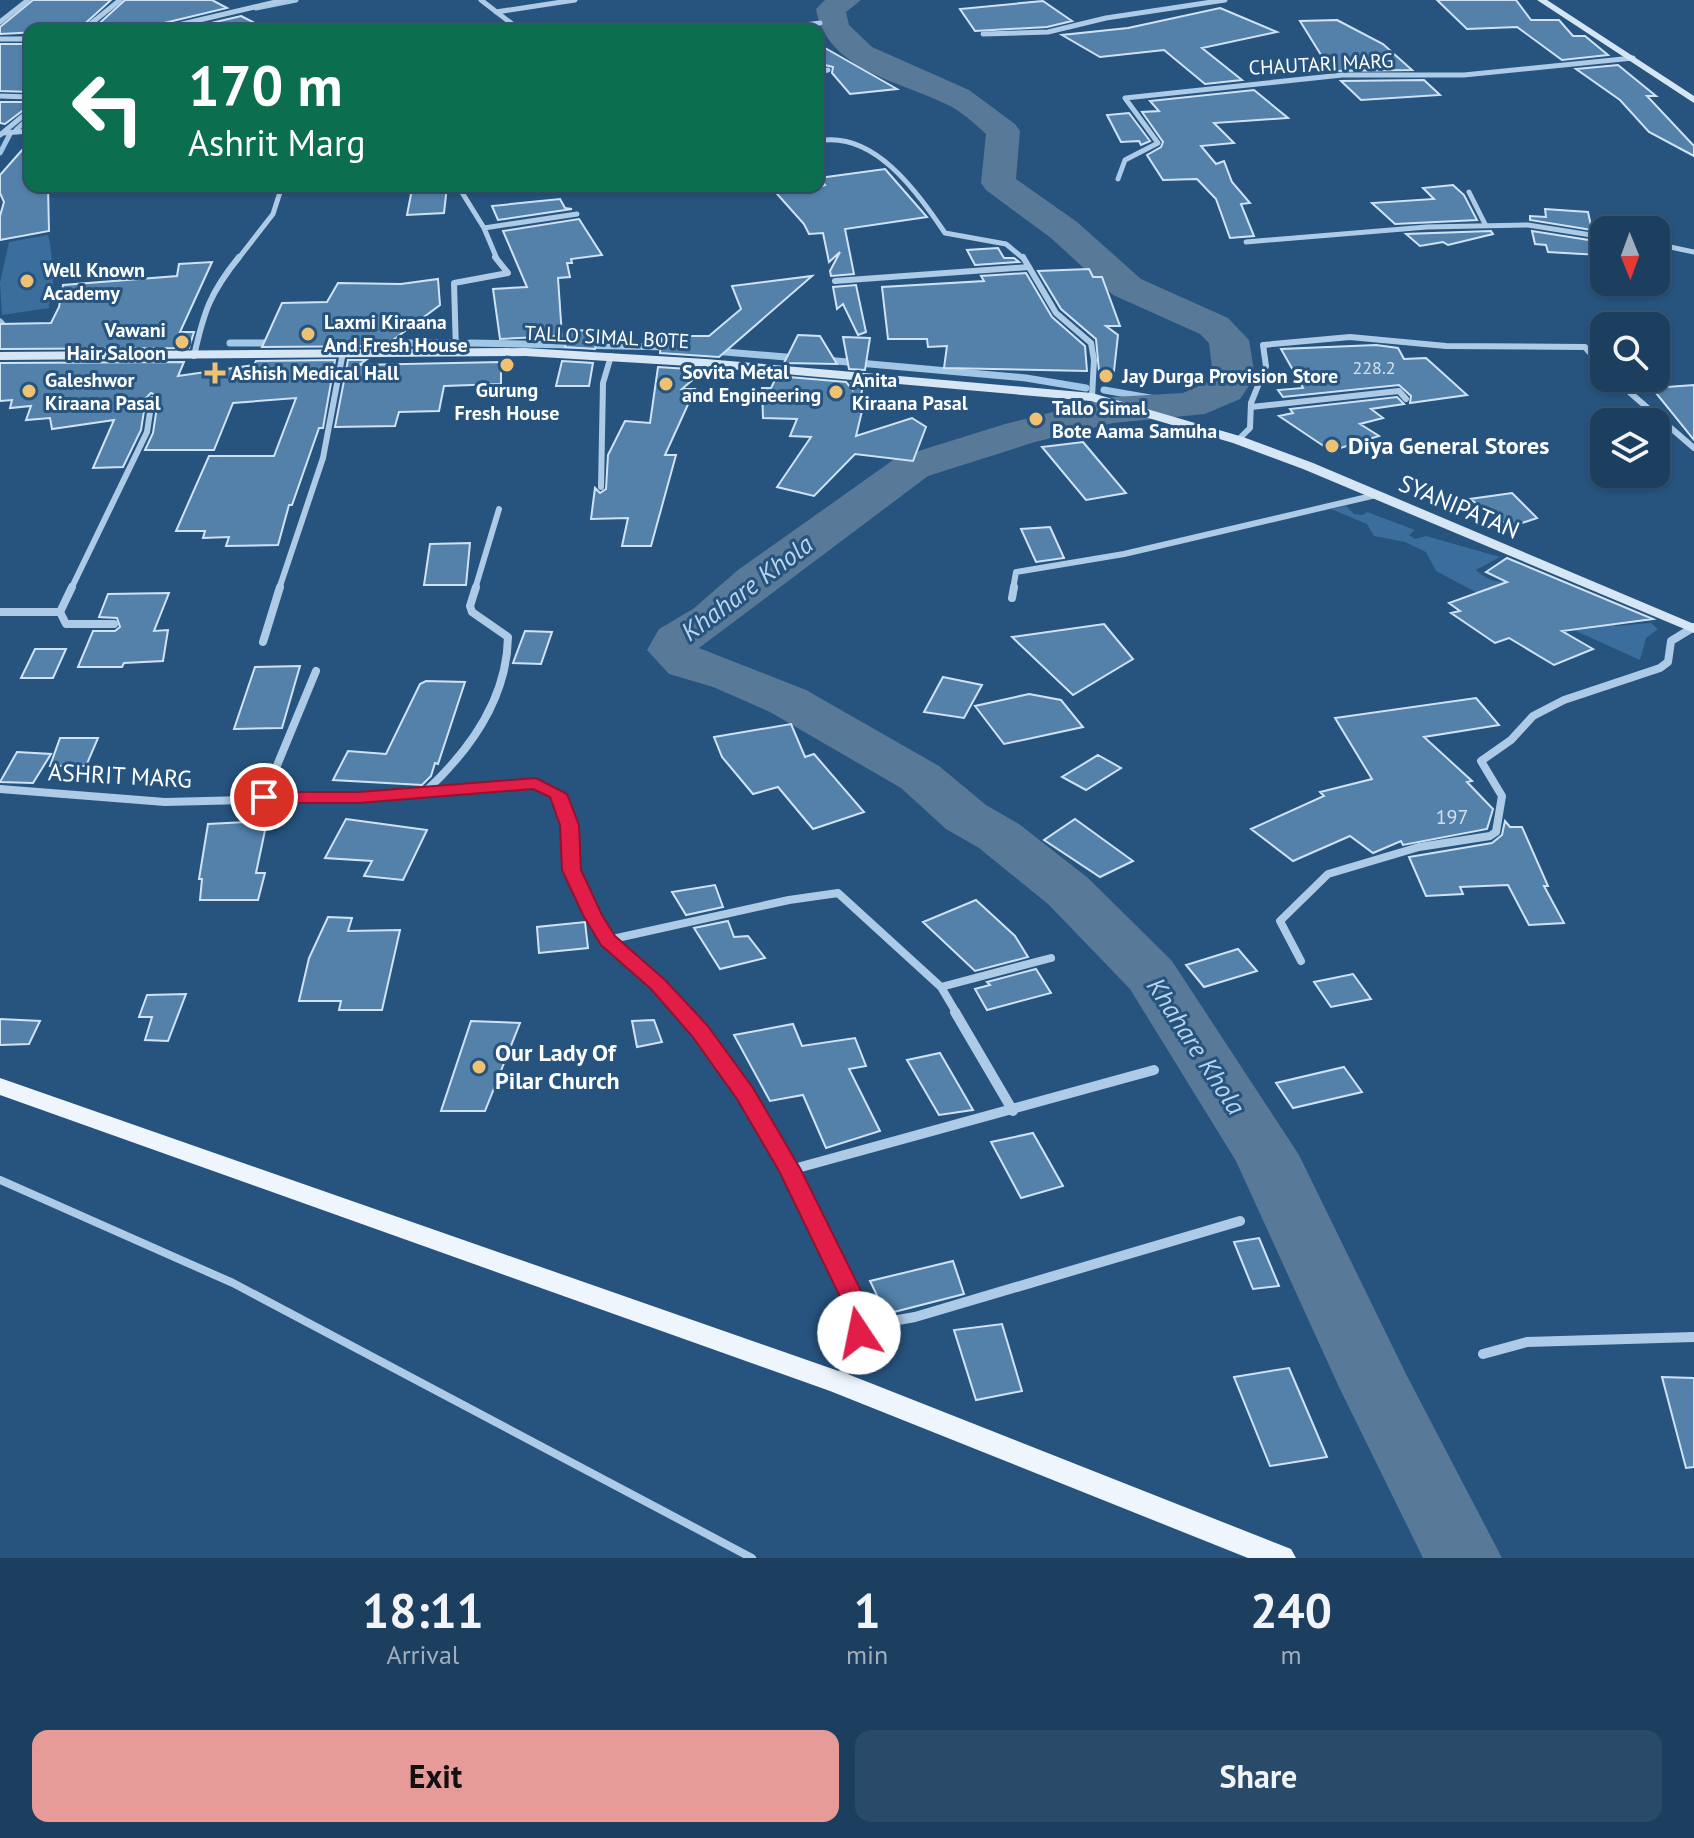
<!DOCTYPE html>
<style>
:root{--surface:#1c3f5f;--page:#294a68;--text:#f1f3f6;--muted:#a0afbd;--line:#3a5874;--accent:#e69b98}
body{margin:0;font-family:"PT Sans",sans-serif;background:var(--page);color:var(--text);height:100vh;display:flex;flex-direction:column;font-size:30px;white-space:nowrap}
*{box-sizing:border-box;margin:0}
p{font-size:26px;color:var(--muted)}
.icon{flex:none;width:44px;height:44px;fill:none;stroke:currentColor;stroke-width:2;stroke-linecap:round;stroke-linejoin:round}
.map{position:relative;height:1558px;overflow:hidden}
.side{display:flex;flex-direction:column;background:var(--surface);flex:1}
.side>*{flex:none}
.guide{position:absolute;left:24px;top:24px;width:800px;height:168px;border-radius:16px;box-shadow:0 2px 6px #0004,0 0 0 2px var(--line);background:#0b6e4f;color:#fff;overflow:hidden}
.needle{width:52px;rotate:179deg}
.buttons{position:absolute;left:1590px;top:216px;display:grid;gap:16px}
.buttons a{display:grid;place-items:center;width:80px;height:80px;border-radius:16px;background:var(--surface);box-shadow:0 2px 6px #0004,0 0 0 2px var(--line);font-size:40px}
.pin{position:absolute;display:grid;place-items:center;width:68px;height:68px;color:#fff;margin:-34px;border:4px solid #fff;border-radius:50%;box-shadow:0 2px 8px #0007}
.me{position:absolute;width:88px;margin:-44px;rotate:349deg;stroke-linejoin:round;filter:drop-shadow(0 0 6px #0008)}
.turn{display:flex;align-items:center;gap:28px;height:168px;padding:0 32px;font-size:36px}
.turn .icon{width:104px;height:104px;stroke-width:2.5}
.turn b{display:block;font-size:56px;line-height:68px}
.eta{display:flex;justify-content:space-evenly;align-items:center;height:136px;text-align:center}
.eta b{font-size:48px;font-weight:600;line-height:56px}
.primary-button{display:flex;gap:16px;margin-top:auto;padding:16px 32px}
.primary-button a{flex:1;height:92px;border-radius:16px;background:var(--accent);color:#111;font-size:32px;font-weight:600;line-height:92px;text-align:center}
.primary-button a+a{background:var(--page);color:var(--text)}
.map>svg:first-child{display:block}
.green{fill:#3b6e9c}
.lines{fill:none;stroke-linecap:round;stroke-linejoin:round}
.stream-far1{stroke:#a2c7e6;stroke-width:5}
.stream{stroke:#a2c7e6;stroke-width:7}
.river{fill:#587997;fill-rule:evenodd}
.building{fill:#5381aa;stroke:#d0e3f5;stroke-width:2}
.service{stroke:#adcbe6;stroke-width:8}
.minor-far3{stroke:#adcbe6;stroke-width:5}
.minor-far2{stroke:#adcbe6;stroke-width:6}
.minor-far1{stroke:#adcbe6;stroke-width:8}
.minor{stroke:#adcbe6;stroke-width:10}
.secondary{fill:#d6e6f5;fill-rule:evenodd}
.primary{fill:#eef5fd;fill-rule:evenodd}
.route{fill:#e11d48;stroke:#92132f;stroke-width:2}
.poi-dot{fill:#eec173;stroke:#26547f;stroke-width:3}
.labels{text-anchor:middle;stroke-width:6;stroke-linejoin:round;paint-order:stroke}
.far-number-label{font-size:18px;fill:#d4e0ea}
.far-street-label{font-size:20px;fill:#fff;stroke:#26547f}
.far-poi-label{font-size:20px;font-weight:bold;fill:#fff;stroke:#26547f;text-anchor:start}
.number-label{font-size:20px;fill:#d4e0ea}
.poi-label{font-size:24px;font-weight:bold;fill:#fff;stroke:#26547f;text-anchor:start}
.street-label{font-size:24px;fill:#fff;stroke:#26547f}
.water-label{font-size:26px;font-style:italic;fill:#b8d5ed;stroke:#26547f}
</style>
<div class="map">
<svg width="1694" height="1558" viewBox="0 0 1694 1558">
<rect width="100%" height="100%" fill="#26547f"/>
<path class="green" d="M48 235C51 242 54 281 53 288 52 296 49 300 49 308L2 315 0 283 9 242Z
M1346 506 1354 514 1363 515 1367 512 1415 530 1409 535 1415 539 1426 536 1500 557 1476 570C1487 580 1499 585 1513 579L1616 626 1651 623 1658 629 1646 638 1640 660 1536 613 1487 598 1436 571 1426 552 1405 542 1374 536 1367 524 1331 509Z"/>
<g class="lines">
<path class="stream-far1" d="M256 8 296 0
M16 130 30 117
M0 153 10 134"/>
<path class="stream" d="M0 322 4 327 0 337
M230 343H274
M377 343H453
M470 343 671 347
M713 351 798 358
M825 360 1026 378 1086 388
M1104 390 1190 405"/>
<path class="river" d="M825 0H861L846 12 849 25 872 47 969 90 1015 124 1020 131 1016 179 1077 222 1141 279 1228 318 1249 340 1255 377 1240 399 1205 414 1113 423 1035 442 928 476 699 648 806 690 939 766 986 805 1019 824 1088 878 1172 961 1299 1155 1406 1374 1502 1558H1423L1339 1387 1236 1161 1130 989 1048 904 979 848 946 829 901 788 770 712 713 687 669 674 647 650 659 629 693 609 738 570 896 458 1005 424 1113 397 1183 393 1210 381 1213 377 1209 343 1200 334 1113 295 1051 238 986 190 981 183 986 134C974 123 961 111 946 104 899 81 827 70 816 9Z"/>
</g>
<path class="building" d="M33 0H111L78 30 0 34V27Z
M125 0H212L227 8 156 25 152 30H92Z
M1437 0H1516L1531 20H1559L1573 36H1585L1608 55 1562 60 1517 27 1467 29Z
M1043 1 1072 21 1047 27 975 31 960 9Z
M1220 8 1277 32 1202 48 1242 80 1205 84 1164 50 1100 57 1062 35 1128 28Z
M241 16 255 23 225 27 227 30H181Z
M1337 20 1383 44 1412 70 1331 71 1300 21Z
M0 44H30V92L0 91Z
M818 44 897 89 850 94 832 73 833 67 825 65 818 57Z
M1618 65 1656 96H1647L1694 146V156L1649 132 1620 100 1576 69Z
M1424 80 1440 95 1361 100 1341 81Z
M1254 90 1288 118 1214 123 1234 143 1201 146 1216 164 1224 161 1232 182 1250 203 1241 204 1254 236 1230 238 1216 199 1197 179 1163 180 1147 155 1161 147 1163 142 1142 112 1159 111 1150 101Z
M0 102H30V105L5 124 0 123Z
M1129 113 1150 141 1141 145 1139 141 1121 142 1107 115Z
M30 141V186H48L49 231 0 240V216L4 202 0 193V175Z
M885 169 927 217 845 229 854 274 831 276 830 271 840 252 829 262 823 233 809 234 804 224 770 186H822L825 185 819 178Z
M1453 185 1464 195 1477 220 1395 224 1372 203 1434 199 1423 188Z
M447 186 444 213 407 215 412 189Z
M560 199 565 208 572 209 498 220 492 206Z
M1545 209 1588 212 1592 230 1530 220V216L1546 217Z
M579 219 602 255 571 259 572 263H567L570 277 558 278 562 336 500 339 493 289 527 287 503 231Z
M1491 231 1493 234 1448 245 1443 242 1420 246 1406 234Z
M1532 231 1595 241 1599 255 1548 252 1546 245 1535 244Z
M998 248 1004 258H1014L1019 262 975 265 967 250Z
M212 262 180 332H194L189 348 0 349V324L51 323 59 307 63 285 177 276 179 264Z
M1089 269 1093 277H1102L1120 326H1106L1118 335 1114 371H1099L1096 339 1061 309 1038 271Z
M1026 273 1052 317 1085 346 1087 371 944 368 947 346 928 347 927 339H888L882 287 984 281 981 276Z
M812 276 719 357 660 353 662 336H709L741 309 732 286Z
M438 279 440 305 385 346 262 347 282 303 327 302 338 283 401 284Z
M856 285 866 332 858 335 843 304 837 309 833 287Z
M569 330 599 331 595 349 565 347Z
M798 335 820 336 837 364 784 363Z
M843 337 870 338 865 370 849 369Z
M1376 345 1398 348 1404 359 1426 358 1467 395 1410 403 1411 396 1399 385 1283 397 1278 390 1303 388 1281 349Z
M335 360 323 428H319L292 505H289L278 545 226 546 229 537 203 538 205 531H176L209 456H274L296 398 233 403 214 450H145L153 433 158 400 156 395 151 393 146 398 141 430 123 467 93 468 114 420 52 429 50 418 26 420 31 406 10 408 12 400 0 401V363L184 362 178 376 254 365 256 361Z
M348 360H366L359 365 501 362V384L444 386 439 411 399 412 395 426 335 427Z
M562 361 593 363 589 386H556Z
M658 367 704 370 682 389H695L665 455H676L651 546H622L628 518 591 519 595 488 600 493 606 489 608 455 625 421 650 423Z
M777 376 846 382 852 389 851 383 863 384 860 402 863 407 856 436 912 418 926 427 913 461 855 454 814 496 777 487 811 437 790 436 797 419 763 418 762 388H771Z
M1694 385V440L1652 388Z
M1397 397 1404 404 1371 409 1383 418 1360 424 1379 436 1331 451 1279 416 1293 413 1290 409Z
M1083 442 1126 493 1086 500 1042 447Z
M1512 493 1537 518 1510 527 1470 499Z
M1050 527 1064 558 1036 562 1021 529Z
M470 543 466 585H424L430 544Z
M1507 558 1653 619 1562 631 1593 649 1554 665 1509 638 1495 643 1451 613 1460 611 1449 603 1507 582 1486 572Z
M169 593 154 631 168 630 163 661 124 663 122 667H78L93 631H115L120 627 117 618 99 617 108 594Z
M1104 624 1133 659 1073 695 1012 637Z
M525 631 552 632 541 664 513 663Z
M35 649H66L53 678H21Z
M300 666 282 728 234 729 255 667Z
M943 677 982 685 964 718 924 712Z
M426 681 465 682 438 764 435 763 431 776 422 785 333 780 348 751 386 754 420 684Z
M1029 694 1061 700 1083 727 1004 744 975 706Z
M1476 698 1499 725 1424 737 1472 781 1467 782 1493 809 1487 829 1403 845 1401 841 1373 853 1350 836 1293 861 1251 829 1324 796 1320 792 1372 779 1335 718Z
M791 724 805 757 814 754 864 812 813 829 778 787 753 794 722 757 714 737Z
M60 738H98L86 766H50Z
M17 752 51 754 33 783 0 782Z
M1098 755 1121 768 1086 790 1062 777Z
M346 819 427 830 403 880 364 876 372 861 325 858Z
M1075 819 1133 861 1100 877 1044 840Z
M267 821 256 873H265L258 900H200L202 879H199L208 824Z
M1505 821 1510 827H1522L1548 886H1544L1564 923 1529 925 1508 885 1460 887 1463 894 1426 896 1409 857 1492 843 1502 835Z
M715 885 723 907 686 915 672 892Z
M976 900 1015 936 1028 957 975 971 923 922Z
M328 917 352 918 348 931 400 930 382 1010H339L341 1001H299L309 958Z
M728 921 734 937 748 936 765 958 720 969 694 928Z
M585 922 588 948 539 953 537 927Z
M1238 949 1257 971 1204 987 1186 965Z
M1036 969 1051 993 987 1010 975 989 990 985 987 982Z
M1353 974 1371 999 1331 1007 1314 982Z
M186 994 168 1041 145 1040 152 1017H139L147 995Z
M0 1019 40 1021 29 1044 0 1045Z
M654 1020 662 1042 637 1047 632 1021Z
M471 1021 520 1023 485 1111H441Z
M793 1024 802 1046 855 1038 866 1066 849 1069 880 1131 826 1148 803 1095 770 1101 734 1035Z
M940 1053 973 1110 939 1115 907 1060Z
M1344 1067 1362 1092 1293 1108 1276 1083Z
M1033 1133 1063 1186 1021 1198 991 1142Z
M1259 1238 1279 1286 1253 1289 1234 1242Z
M953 1261 964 1294 886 1314 870 1281Z
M1002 1324 1022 1391 976 1400 954 1330Z
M1289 1368 1327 1457 1270 1466 1234 1377Z
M1662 1377 1694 1378V1467L1686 1468Z"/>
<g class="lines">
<path class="service" d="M0 1180 233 1283 752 1558"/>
<path class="minor-far3" d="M481 0 520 30
M496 12 575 0
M0 22 28 0
M83 30 120 0
M157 30 284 0
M767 30 820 23
M983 34 1048 32 1106 18 1225 0
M0 39H30
M818 72 828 70
M0 96 30 97
M3 133 30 131
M0 135 30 110
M818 141C874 130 917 192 945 233L1006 244 1024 259
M1118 179 1125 160 1158 143 1125 98 1342 75H1464L1633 58
M458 186 484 228 497 259
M1469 192 1486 226
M484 228 577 214
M1246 242 1427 227 1528 225 1604 237
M1656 244 1694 252
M238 259 273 214 282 186"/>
<path class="minor-far2" d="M1023 257 1056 313 1091 343 1094 360 1092 397
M835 281 1029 267
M456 351 454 283 508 273 495 257
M194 356C204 311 210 293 239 257
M1613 378 1694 448
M1251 407 1399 391 1406 399
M1238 440 1250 428 1251 403 1266 366 1263 345 1350 337 1446 346 1585 347 1604 369
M601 487 603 383 611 356
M71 589 147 432 152 399
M279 589 323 458 343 352
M475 589 499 509
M1013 589 1016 572 1124 554 1376 495"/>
<path class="minor-far1" d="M1012 598 1014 587
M0 612H60L66 624H114
M60 612 72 587
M263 642 280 587
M0 789 165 802 359 797 536 783 558 794 570 825 571 870 593 915 608 940 658 984 685 1014
M426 791C469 751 507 699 508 637L472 612 470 606 476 587
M264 797 316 671
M608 940 789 900 838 893 941 987 957 1014
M1301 961 1280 921 1328 874 1419 847 1490 836 1496 832 1502 796 1481 761 1511 740 1533 716 1564 700 1660 668 1668 662 1671 641 1694 627
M941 987 1051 958"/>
<path class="minor" d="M683 1012 745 1093 790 1170 857 1307 859 1333 841 1380
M955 1012 1013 1111
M790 1170 1154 1070
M859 1333 870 1325 915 1317 1240 1221
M1483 1354 1527 1342 1694 1337"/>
<path class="secondary" d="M1537 0H1547L1694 96V103Z
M525 348 706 359 1092 393 1243 437 1313 463 1694 624V633L1303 469 1233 443 1091 401 706 367 525 356 0 360V352Z"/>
<path class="primary" d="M0 1078 850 1375 1291 1549 1296 1558H1248L830 1391 0 1095Z"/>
</g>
<path class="route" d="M536 778 567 794 579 825 581 870 602 915 615 936 665 980 707 1025 753 1088 801 1170 869 1307 871 1333 867 1339 859 1342 850 1339 847 1333 845 1307 779 1171 737 1099 692 1036 651 989 601 945 583 915 562 870 560 825 550 797 533 789 359 803H264L254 797 264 792H359Z"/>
<g class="poi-dot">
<circle cx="27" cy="281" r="8"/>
<circle cx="308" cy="334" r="8"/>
<circle cx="182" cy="342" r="8"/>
<circle cx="507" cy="365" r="8"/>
<path d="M211 361h8v8h8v8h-8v8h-8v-8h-8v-8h8z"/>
<circle cx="1106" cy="376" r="8"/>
<circle cx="666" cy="384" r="8"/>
<circle cx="29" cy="391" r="8"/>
<circle cx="836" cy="392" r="8"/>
<circle cx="1036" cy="419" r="8"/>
<circle cx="1332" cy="446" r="8"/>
<circle cx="479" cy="1067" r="8"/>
</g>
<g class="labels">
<g class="far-number-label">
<text x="1374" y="374">228.2</text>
</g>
<g class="far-street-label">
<text transform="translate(1321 64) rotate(-3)" y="7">CHAUTARI MARG</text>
<text transform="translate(607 337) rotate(3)" y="7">TALLO SIMAL BOTE</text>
</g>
<g class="far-poi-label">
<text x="43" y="277">Well Known<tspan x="43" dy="23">Academy</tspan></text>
<text x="324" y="329">Laxmi Kiraana<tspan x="324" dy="23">And Fresh House</tspan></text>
<text x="166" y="337" text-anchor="end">Vawani<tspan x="166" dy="23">Hair Saloon</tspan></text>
<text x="682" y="379">Sovita Metal<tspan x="682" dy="23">and Engineering</tspan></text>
<text x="231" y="380">Ashish Medical Hall</text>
<text x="1122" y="383">Jay Durga Provision Store</text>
<text x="45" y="387">Galeshwor<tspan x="45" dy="23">Kiraana Pasal</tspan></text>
<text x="852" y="387">Anita<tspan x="852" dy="23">Kiraana Pasal</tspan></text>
<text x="507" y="397" text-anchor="middle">Gurung<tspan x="507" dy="23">Fresh House</tspan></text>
<text x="1052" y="415">Tallo Simal<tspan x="1052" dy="23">Bote Aama Samuha</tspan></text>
</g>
<g class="number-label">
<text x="1452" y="824">197</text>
</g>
<g class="poi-label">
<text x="1348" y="454">Diya General Stores</text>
<text x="495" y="1061">Our Lady Of<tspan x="495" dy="28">Pilar Church</tspan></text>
</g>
<g class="street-label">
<text transform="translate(1459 507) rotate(23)" y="8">SYANIPATAN</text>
<text transform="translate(120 776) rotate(3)" y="8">ASHRIT MARG</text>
</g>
<g class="water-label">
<text transform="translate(747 588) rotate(-37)" y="9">Khahare Khola</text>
<text transform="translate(1196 1046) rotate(57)" y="9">Khahare Khola</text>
</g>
</g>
</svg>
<div class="buttons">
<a><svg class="needle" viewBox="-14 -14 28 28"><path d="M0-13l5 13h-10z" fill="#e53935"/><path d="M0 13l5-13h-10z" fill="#a0afbd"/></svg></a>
<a><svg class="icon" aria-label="search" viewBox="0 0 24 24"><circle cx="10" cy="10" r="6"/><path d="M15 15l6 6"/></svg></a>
<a><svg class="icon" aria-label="layers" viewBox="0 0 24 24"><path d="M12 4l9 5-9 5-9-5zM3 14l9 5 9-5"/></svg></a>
</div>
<div class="pin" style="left:264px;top:797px;background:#d93025"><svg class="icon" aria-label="arrive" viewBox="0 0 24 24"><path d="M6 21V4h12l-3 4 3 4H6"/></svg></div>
<svg class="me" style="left:859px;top:1333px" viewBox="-20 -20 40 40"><circle r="19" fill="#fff"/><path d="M0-13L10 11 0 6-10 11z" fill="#e11d48"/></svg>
<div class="guide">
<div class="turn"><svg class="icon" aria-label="left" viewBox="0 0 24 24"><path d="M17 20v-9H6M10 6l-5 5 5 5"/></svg><div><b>170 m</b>Ashrit Marg</div></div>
</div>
</div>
<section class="side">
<div class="eta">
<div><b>18:11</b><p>Arrival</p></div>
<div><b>1</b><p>min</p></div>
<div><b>240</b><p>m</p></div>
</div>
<div class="primary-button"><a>Exit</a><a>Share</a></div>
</section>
